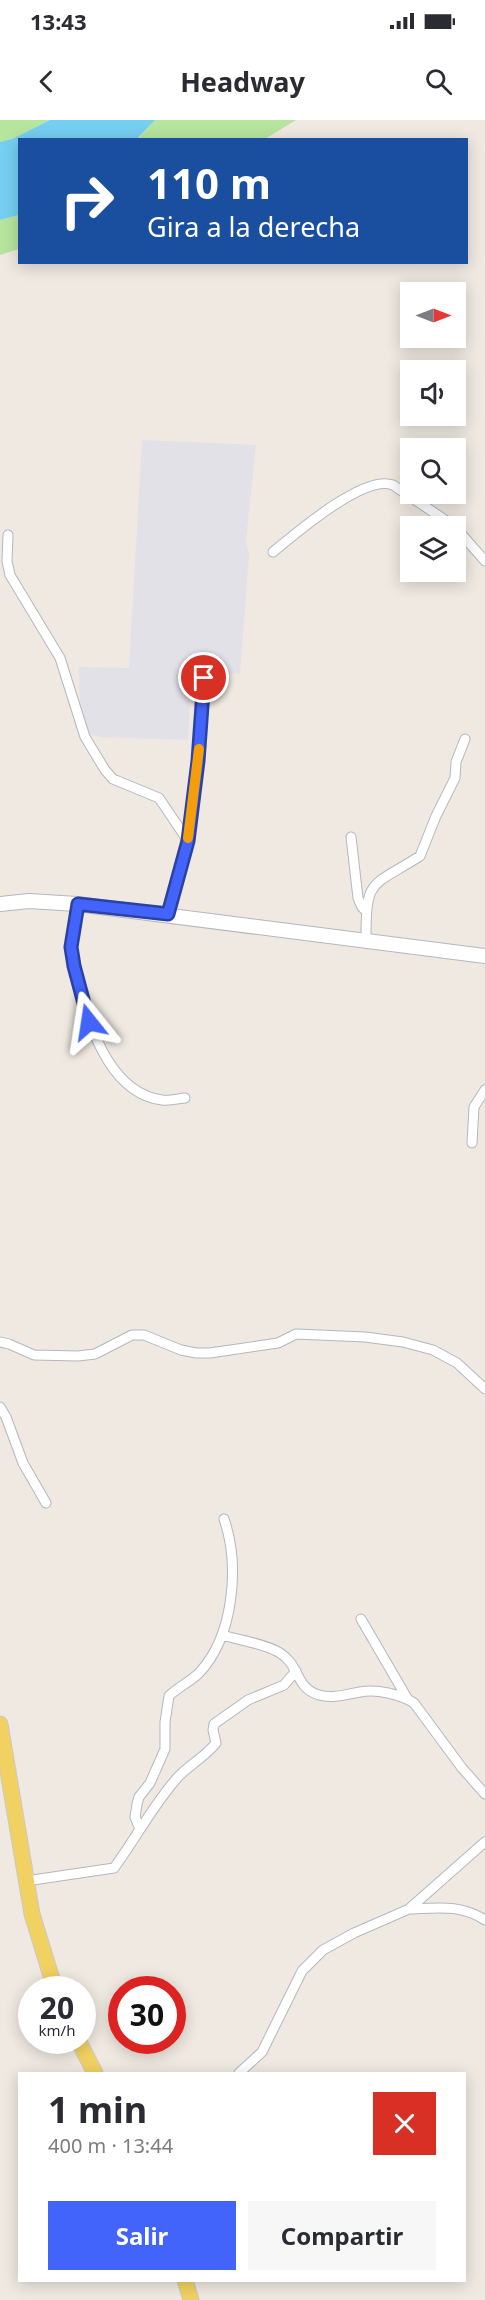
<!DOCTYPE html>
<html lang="es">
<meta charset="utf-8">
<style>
:root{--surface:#fff;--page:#f7f7f7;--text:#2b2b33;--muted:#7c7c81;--accent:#4264fb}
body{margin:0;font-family:"Noto Sans",sans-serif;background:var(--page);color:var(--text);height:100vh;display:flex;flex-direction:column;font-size:22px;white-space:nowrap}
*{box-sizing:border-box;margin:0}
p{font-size:20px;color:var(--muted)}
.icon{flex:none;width:33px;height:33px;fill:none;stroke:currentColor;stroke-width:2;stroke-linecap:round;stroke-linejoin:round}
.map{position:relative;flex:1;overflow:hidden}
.sheet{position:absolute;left:18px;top:1952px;width:448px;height:210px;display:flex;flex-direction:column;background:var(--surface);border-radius:0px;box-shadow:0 3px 15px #0003}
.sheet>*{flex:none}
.guide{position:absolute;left:18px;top:18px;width:450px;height:126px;border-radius:0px;box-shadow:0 3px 15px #0003;background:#1a4fa0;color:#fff;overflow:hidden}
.needle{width:39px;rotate:90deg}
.controls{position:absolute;left:400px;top:162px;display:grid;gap:12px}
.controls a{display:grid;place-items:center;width:66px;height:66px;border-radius:0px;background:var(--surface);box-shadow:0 3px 15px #0003;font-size:30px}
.speed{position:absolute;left:18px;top:1856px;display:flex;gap:12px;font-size:30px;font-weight:700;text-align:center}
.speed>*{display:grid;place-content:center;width:78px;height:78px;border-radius:50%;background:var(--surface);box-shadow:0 3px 15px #0003;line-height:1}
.speed small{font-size:15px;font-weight:400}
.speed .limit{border:9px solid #d22;background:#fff;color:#111}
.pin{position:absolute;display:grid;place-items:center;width:51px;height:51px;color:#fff;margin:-26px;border:3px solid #fff;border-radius:50%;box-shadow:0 2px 6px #0007}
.me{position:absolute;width:66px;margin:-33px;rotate:345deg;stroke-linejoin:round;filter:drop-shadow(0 0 4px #0008)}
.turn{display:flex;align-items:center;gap:21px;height:126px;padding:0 30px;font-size:27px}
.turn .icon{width:78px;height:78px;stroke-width:2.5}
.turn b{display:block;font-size:42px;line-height:51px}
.round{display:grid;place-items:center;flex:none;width:63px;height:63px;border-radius:0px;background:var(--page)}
.summary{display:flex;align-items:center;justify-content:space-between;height:102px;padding:0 30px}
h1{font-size:36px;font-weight:700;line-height:45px}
.action{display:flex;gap:12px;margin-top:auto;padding:12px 30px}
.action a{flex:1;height:69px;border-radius:0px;background:var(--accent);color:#fff;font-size:24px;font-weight:700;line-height:69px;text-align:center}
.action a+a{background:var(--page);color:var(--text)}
.status{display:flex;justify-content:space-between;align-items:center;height:42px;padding:0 30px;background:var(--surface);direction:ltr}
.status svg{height:16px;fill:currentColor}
header{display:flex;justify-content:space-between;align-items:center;height:78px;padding:0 30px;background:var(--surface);font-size:27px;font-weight:700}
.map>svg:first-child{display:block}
.industrial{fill:#e3e1e8}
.green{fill:#b6e59e}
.water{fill:#75cff0}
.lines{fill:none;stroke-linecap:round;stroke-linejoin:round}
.minor-casing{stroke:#b4b7c1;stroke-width:11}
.secondary-casing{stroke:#b4b7c1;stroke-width:16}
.primary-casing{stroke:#c9c9c9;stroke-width:17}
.minor{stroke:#fff;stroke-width:9}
.secondary{stroke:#fff;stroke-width:14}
.primary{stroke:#f2d163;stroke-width:15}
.route-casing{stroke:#2b41a3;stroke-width:15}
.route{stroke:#4264fb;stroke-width:10}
.slow{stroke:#f59e0b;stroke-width:10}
</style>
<div class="status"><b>13:43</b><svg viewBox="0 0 49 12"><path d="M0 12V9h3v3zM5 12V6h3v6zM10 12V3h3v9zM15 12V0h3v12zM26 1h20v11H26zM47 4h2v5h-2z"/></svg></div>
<header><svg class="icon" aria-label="back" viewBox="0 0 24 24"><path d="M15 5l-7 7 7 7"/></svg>Headway<svg class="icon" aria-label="search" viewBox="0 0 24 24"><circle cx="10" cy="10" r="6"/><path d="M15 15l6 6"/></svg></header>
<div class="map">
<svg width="485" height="2180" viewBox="0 0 485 2180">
<rect width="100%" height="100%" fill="#efe9e1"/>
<path class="industrial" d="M142 320 256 325 246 420 249 436 240 554H191L188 620 101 617 86 614 80 596 79 547 129 548Z"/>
<path class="green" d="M0 0H50L12 19 0 22Z
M155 0H296L265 19 137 20Z
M19 95V129L0 135V100Z"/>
<path class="water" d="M50 0H155L137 19 20 20 19 95 0 100V22L12 19Z"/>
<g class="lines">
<g class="minor-casing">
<path id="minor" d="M456 408 485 441
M8 415 7 441 10 455 60 538 85 617 105 650 113 659 159 678 188 721
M273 432C295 414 364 354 393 365L454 406
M351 717 358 778 362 787 366 791
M77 784C75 798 71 812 71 825 72 843 77 859 82 875 92 915 114 974 162 980 169 981 177 979 185 978
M168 794 188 721 198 641 204 558
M366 821C366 757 370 768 420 736L436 696 455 658 456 642 465 619
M472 1023 474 987 485 970
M0 1222 9 1224 34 1235 78 1236 95 1234 132 1215H144L181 1230 196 1233H210L278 1223 296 1214 365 1217 403 1222 433 1230 457 1243 485 1269
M0 1287 6 1297 23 1343 46 1383
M361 1499 407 1578
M222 1515C239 1520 266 1524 280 1533 300 1545 295 1568 319 1575 333 1579 347 1574 360 1572 377 1569 400 1574 414 1583L462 1648 485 1674
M139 1707 135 1697 137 1684 139 1677 150 1663 165 1629V1602L169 1576C178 1567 190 1562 199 1553 234 1516 240 1445 224 1399
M26 1761 114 1748C136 1718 153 1685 178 1657 190 1644 204 1638 216 1623L213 1610 214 1604 248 1580 284 1565 296 1551
M409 1789C438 1788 460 1784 485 1800
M239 1953 262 1932 302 1851 323 1830 354 1813 409 1789 485 1722"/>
</g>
<g class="secondary-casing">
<path id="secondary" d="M0 784 29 781 77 784 485 836"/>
</g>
<g class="primary-casing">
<path id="primary" d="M0 1604 32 1794 55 1869
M78 1920 95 1953
M185 2160 191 2180"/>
</g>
<use href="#minor" class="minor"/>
<use href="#secondary" class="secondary"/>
<use href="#primary" class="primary"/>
</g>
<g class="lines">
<g class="route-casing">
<path id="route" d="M89 902 74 846 71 827 78 784 168 794 188 721 198 641 204 558"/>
</g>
<use href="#route" class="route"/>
<path class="slow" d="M188 718 199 629"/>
</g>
</svg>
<div class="controls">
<a><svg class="needle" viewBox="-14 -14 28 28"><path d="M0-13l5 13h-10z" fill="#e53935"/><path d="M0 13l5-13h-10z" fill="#7c7c81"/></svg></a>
<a><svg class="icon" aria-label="sound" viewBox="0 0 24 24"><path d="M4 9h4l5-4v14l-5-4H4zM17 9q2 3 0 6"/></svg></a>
<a><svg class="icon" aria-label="search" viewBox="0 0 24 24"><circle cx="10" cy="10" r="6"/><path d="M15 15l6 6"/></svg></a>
<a><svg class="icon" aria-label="layers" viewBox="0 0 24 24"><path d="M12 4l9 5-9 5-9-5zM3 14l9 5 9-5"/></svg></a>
</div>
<div class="speed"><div>20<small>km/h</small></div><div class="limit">30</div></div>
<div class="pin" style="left:204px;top:558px;background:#d93025"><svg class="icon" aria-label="arrive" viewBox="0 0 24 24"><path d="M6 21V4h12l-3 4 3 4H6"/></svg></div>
<svg class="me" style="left:89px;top:902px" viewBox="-20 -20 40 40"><path d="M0-17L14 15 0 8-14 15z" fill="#4264fb" stroke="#fff" stroke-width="4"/></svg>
<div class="guide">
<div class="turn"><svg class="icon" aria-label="right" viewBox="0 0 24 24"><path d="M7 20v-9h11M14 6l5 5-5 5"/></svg><div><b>110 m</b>Gira a la derecha</div></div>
</div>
<section class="sheet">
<div class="summary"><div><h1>1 min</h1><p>400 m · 13:44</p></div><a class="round" style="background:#d93025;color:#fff"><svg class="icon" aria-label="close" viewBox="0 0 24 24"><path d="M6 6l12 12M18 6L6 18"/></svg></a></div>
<div class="action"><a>Salir</a><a>Compartir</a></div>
</section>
</div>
